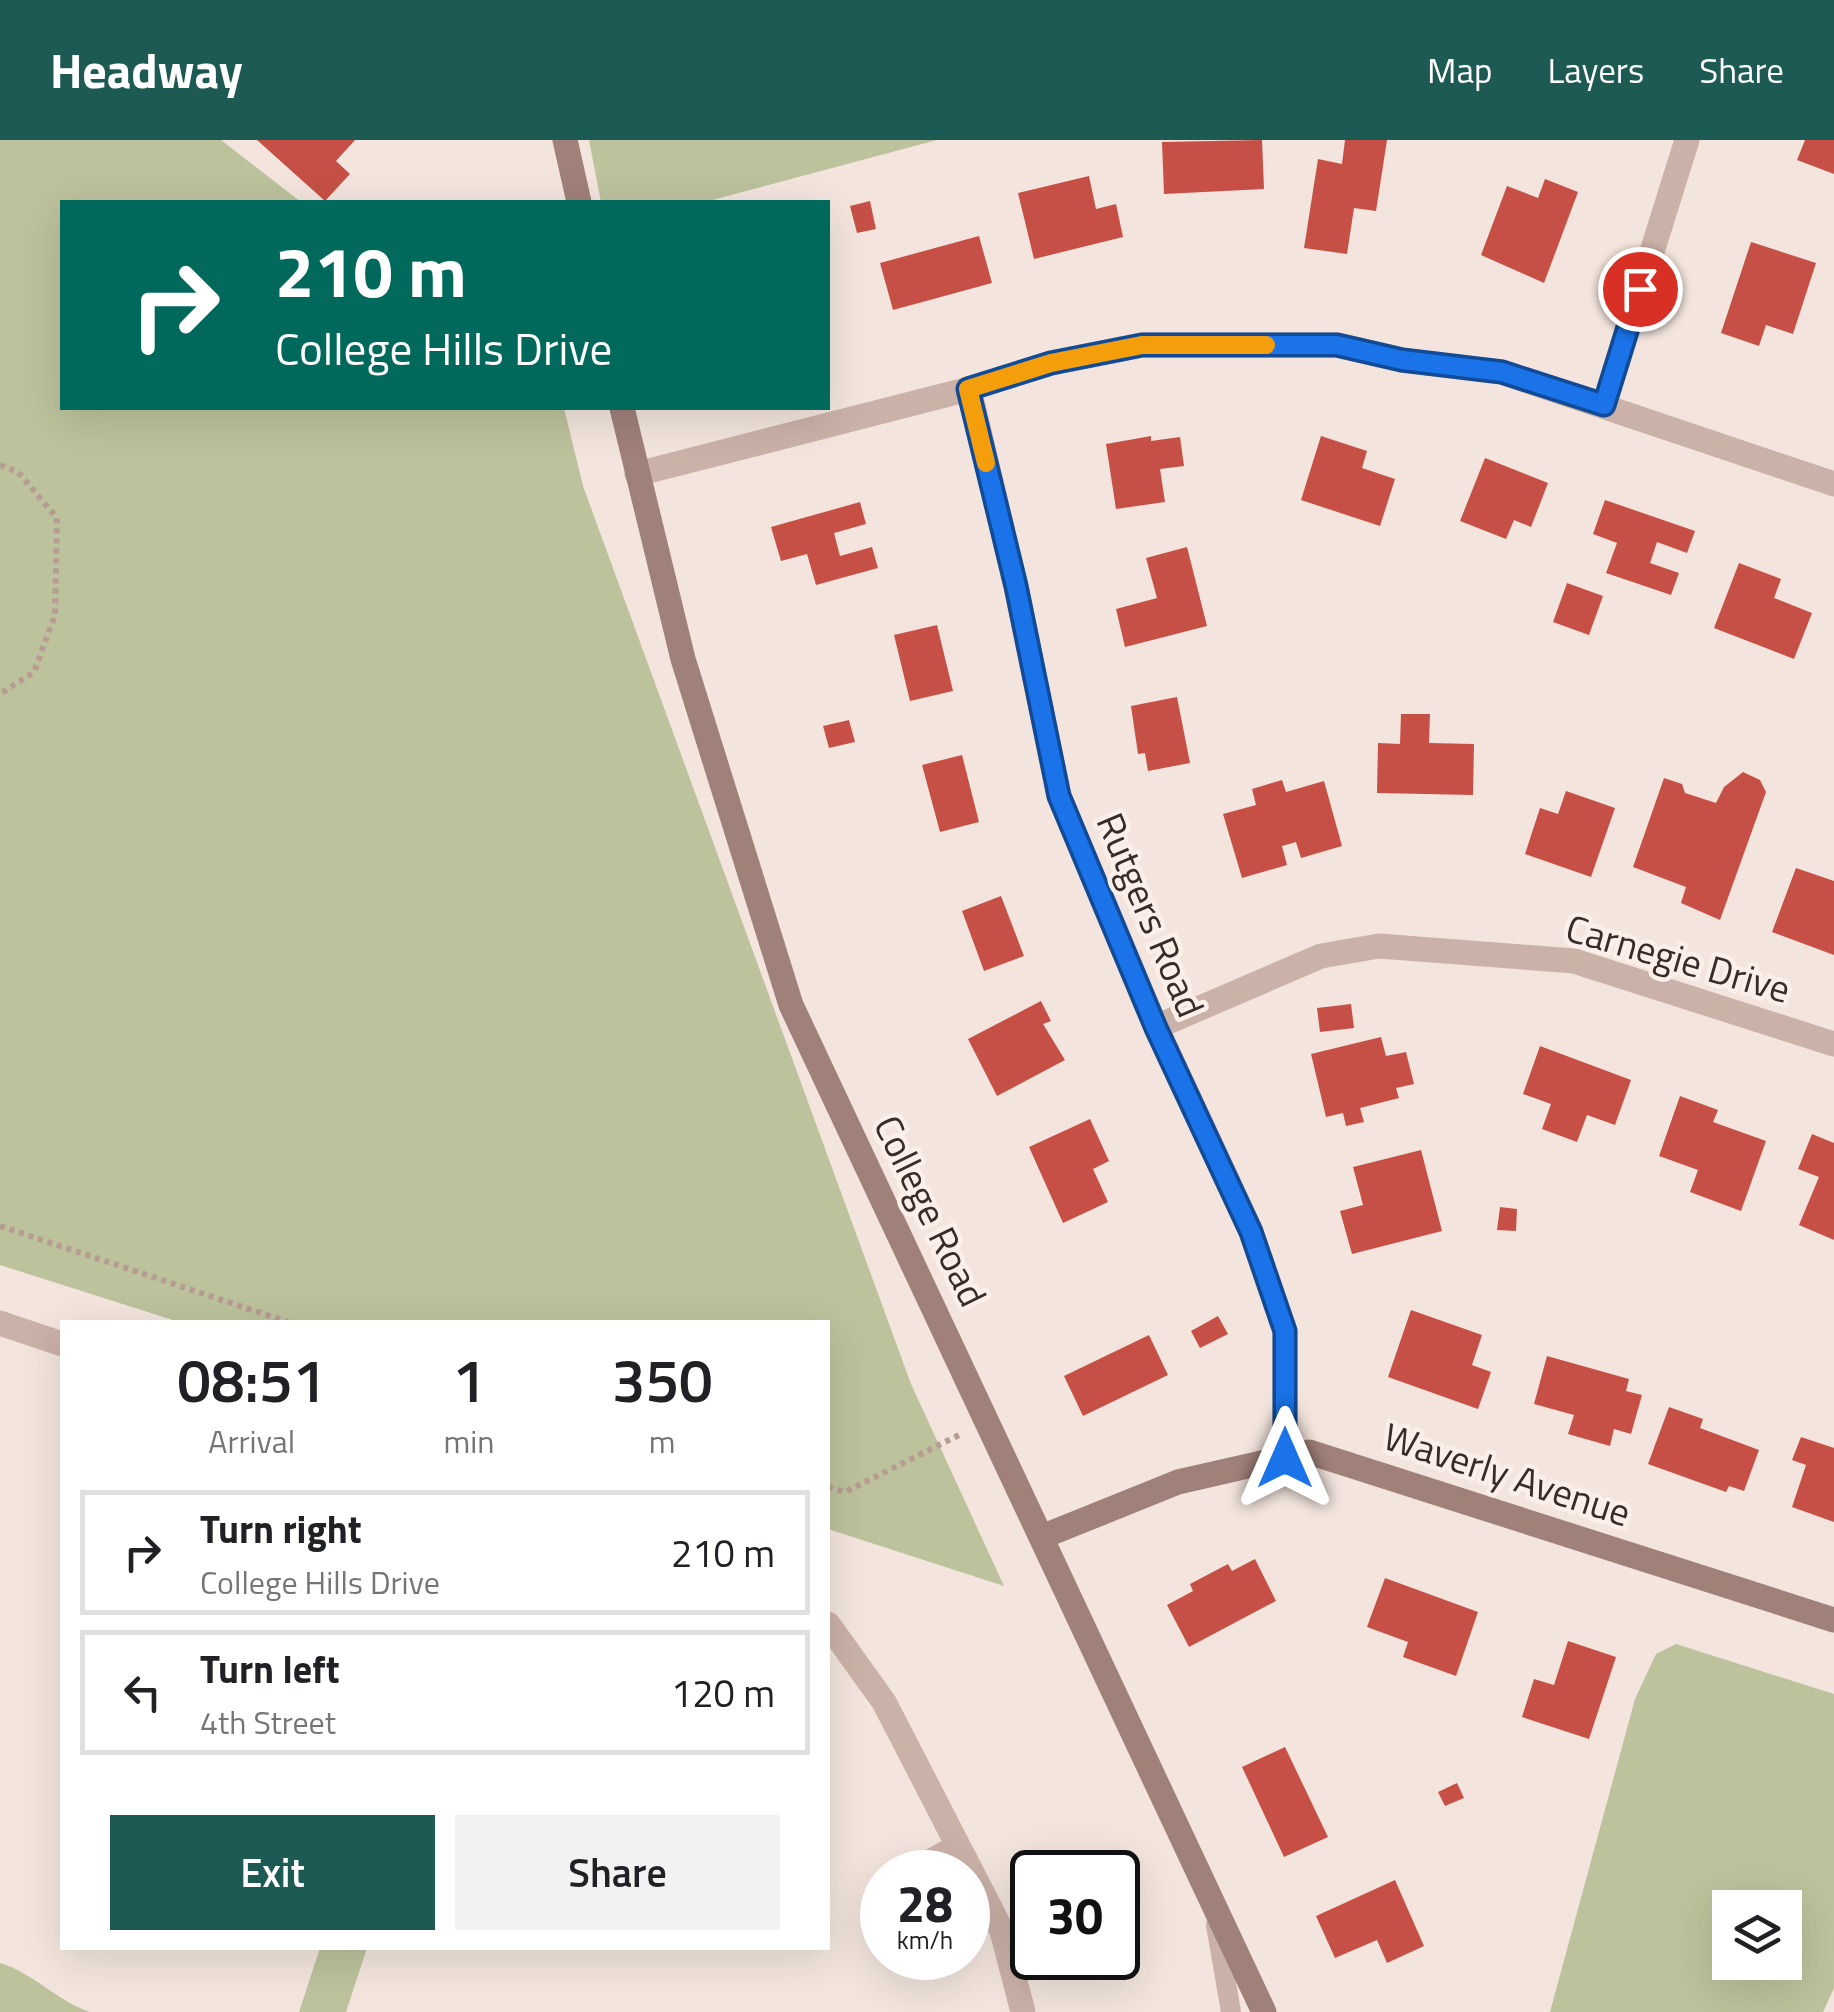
<!DOCTYPE html>
<style>
:root{--surface:#fff;--page:#f2f2f2;--text:#202124;--muted:#757577;--line:#e0e0e0;--accent:#1d5a54}
body{margin:0;font-family:"Titillium Web",sans-serif;background:var(--page);color:var(--text);height:100vh;display:flex;flex-direction:column;font-size:38px;white-space:nowrap}
*{box-sizing:border-box;margin:0}
p{font-size:32px;color:var(--muted)}
.icon{flex:none;width:55px;height:55px;fill:none;stroke:currentColor;stroke-width:2;stroke-linecap:round;stroke-linejoin:round}
.map{position:relative;flex:1;overflow:hidden}
.panel{position:absolute;left:60px;top:1180px;width:770px;height:630px;display:flex;flex-direction:column;background:var(--surface);border-radius:0px;box-shadow:0 10px 40px #0002}
.panel>*{flex:none}
.top-card{position:absolute;left:60px;top:60px;width:770px;height:210px;border-radius:0px;box-shadow:0 10px 40px #0002;background:#00695c;color:#fff;overflow:hidden}
.fabs{position:absolute;left:1712px;top:1750px;display:grid;gap:20px}
.fabs a{display:grid;place-items:center;width:90px;height:90px;border-radius:0px;background:var(--surface);box-shadow:0 10px 40px #0002;font-size:50px}
.speed{position:absolute;left:860px;top:1710px;display:flex;gap:20px;font-size:50px;font-weight:700;text-align:center}
.speed>*{display:grid;place-content:center;width:130px;height:130px;border-radius:50%;background:var(--surface);box-shadow:0 10px 40px #0002;line-height:1}
.speed small{font-size:25px;font-weight:400}
.speed .limit{border:5px solid #111;border-radius:15px;background:#fff;color:#111}
.pin{position:absolute;display:grid;place-items:center;width:85px;height:85px;color:#fff;margin:-42px;border:5px solid #fff;border-radius:50%;box-shadow:0 2px 10px #0007}
.me{position:absolute;width:110px;margin:-55px;rotate:0deg;stroke-linejoin:round;filter:drop-shadow(0 0 8px #0008)}
.turn{display:flex;align-items:center;gap:35px;height:210px;padding:0 50px;font-size:45px}
.turn .icon{width:130px;height:130px;stroke-width:2.5}
.turn b{display:block;font-size:70px;line-height:85px}
.eta{display:flex;justify-content:space-evenly;align-items:center;height:170px;text-align:center}
.eta b{font-size:60px;font-weight:600;line-height:70px}
.button{display:flex;gap:20px;margin-top:auto;padding:20px 50px}
.button a{flex:1;height:115px;border-radius:0px;background:var(--accent);color:#fff;font-size:40px;font-weight:600;line-height:115px;text-align:center}
.button a+a{background:var(--page);color:var(--text)}
ul{padding:0;list-style:none}
li{display:flex;align-items:center;gap:30px;height:125px;margin:0 20px 15px;padding:0 30px;border:5px solid var(--line);border-radius:0px}
li div{flex:1}
li b{display:block;font-size:38px}
li em{font-style:normal}
header{display:flex;align-items:center;gap:60px;box-sizing:border-box;height:140px;padding:0 50px;background:var(--accent);color:#fff}
header strong{font-size:48px}
nav{display:flex;gap:55px;margin-inline-start:auto;font-size:35px}
.map>svg:first-child{display:block}
.green{fill:#bcc29c;fill-rule:evenodd}
.building{fill:#c75046}
.lines{fill:none;stroke-linecap:round;stroke-linejoin:round}
.path{stroke:#b79c92;stroke-width:6;stroke-dasharray:5 5;stroke-linecap:butt}
.lane{stroke:#cbb2a8;stroke-width:20}
.street{stroke:#cbb2a8;stroke-width:25}
.secondary{stroke:#9f8179;stroke-width:25}
.route-casing{stroke:#114b97;stroke-width:25}
.route{stroke:#1a73e8;stroke-width:18}
.slow{stroke:#f59e0b;stroke-width:18}
.labels{text-anchor:middle;stroke-width:9;stroke-linejoin:round;paint-order:stroke}
.street-label{font-size:38px;fill:#382b28;stroke:#faefe9}
</style>
<header>
<strong>Headway</strong>
<nav><a>Map</a><a>Layers</a><a>Share</a></nav>
</header>
<div class="map">
<svg width="1834" height="1872" viewBox="0 0 1834 1872">
<rect width="100%" height="100%" fill="#f3e5dd"/>
<path class="green" d="M0 0H221L301 62H62V268H564L583 346 911 1244 1004 1446 828 1389V1182H179L0 1125Z
M589 0H937L705 62H601Z
M1676 1504 1834 1554V1848L1823 1872H1550L1635 1559 1656 1514ZM1730 1768H1785V1822H1730Z
M320 1808H367L346 1872H299Z
M0 1823C32 1832 57 1861 90 1872H0Z"/>
<path class="building" d="M257 0H355L336 21 350 34 325 61Z
M1262 0 1264 49 1164 54 1162 2Z
M1345 0H1387L1376 71 1354 68 1347 114 1304 108 1318 19 1342 24Z
M1805 0H1834V34L1797 20Z
M1089 36 1096 69 1116 64 1123 97 1034 119 1018 53Z
M1545 39 1578 52 1544 143 1481 115 1507 46 1538 58Z
M870 61 876 89 857 93 850 66Z
M979 96 992 143 893 170 880 123Z
M1751 102 1816 123 1793 194 1766 185 1759 206 1721 193Z
M1151 296V301L1180 297 1184 326 1160 329 1165 362 1116 369 1106 304Z
M1321 296 1367 311 1362 328 1395 339 1380 386 1301 360Z
M1485 318 1548 343 1531 387 1514 380 1506 399 1460 381Z
M1605 360 1695 391 1687 413 1657 402 1650 423 1679 433 1671 455 1606 433 1617 403 1593 394Z
M860 362 866 384 834 393 840 416 872 407 878 428 816 445 807 414 781 421 771 387Z
M1187 407 1207 486 1125 507 1116 469 1157 458 1146 418Z
M1739 423 1781 439 1774 458 1812 473 1794 519 1714 488Z
M1567 443 1603 456 1589 495 1553 482Z
M937 485 953 551 910 561 894 495Z
M1177 557 1190 623 1148 631 1145 613 1138 614 1131 566Z
M1401 574H1430L1429 603 1474 604 1473 655 1377 653 1378 603 1400 604Z
M849 580 855 602 829 608 823 586Z
M962 615 979 682 940 692 922 625Z
M1743 632 1760 640 1766 652 1720 780 1681 763 1686 747 1633 727 1664 638 1682 644 1685 653 1716 663 1724 647Z
M1282 640 1286 652 1324 641 1342 706 1301 718 1296 702 1282 706 1287 725 1242 738 1223 674 1256 665 1252 649Z
M1566 651 1615 668 1591 737 1525 714 1540 668 1558 674Z
M1796 728 1834 741V815L1772 792Z
M1001 756 1024 816 984 831 962 771Z
M1041 861 1051 881 1043 884 1065 920 997 956 968 899Z
M1351 864 1354 888 1320 892 1317 868Z
M1381 897 1386 916 1406 912 1414 944 1396 948 1399 958 1360 968 1364 982 1346 986 1343 973 1326 977 1311 914Z
M1540 906 1631 940 1615 985 1587 975 1577 1002 1542 989 1551 964 1523 954Z
M1680 956 1718 970 1713 982 1766 1001 1741 1071 1690 1052 1698 1030 1659 1016Z
M1090 979 1109 1021 1093 1029 1108 1062 1063 1083 1029 1007Z
M1812 994 1834 1003V1100L1799 1085 1819 1037 1798 1029Z
M1421 1010 1442 1091 1352 1114 1340 1071 1363 1065 1353 1027Z
M1500 1067 1517 1069 1516 1091 1497 1090Z
M1411 1170 1482 1195 1472 1225 1491 1232 1478 1269 1388 1237Z
M1218 1176 1228 1194 1200 1208 1191 1191Z
M1149 1195 1168 1235 1083 1276 1064 1236Z
M1547 1216 1629 1239 1626 1251 1642 1255 1631 1294 1614 1289 1610 1306 1568 1294 1574 1275 1534 1264Z
M1669 1267 1703 1279 1700 1288 1759 1310 1744 1351 1729 1346 1726 1352 1648 1324Z
M1801 1297 1834 1308V1382L1792 1367 1806 1325 1792 1320Z
M1255 1419 1276 1461 1189 1507 1167 1465 1193 1451 1190 1444 1228 1424 1232 1431Z
M1385 1438 1478 1472 1456 1536 1403 1517 1408 1502 1367 1487Z
M1568 1501 1616 1517 1589 1599 1522 1577 1534 1539 1554 1545Z
M1285 1607 1328 1697 1284 1717 1242 1627Z
M1457 1643 1464 1658 1445 1666 1438 1652Z
M1395 1740 1424 1806 1387 1823 1377 1800 1335 1818 1316 1776Z"/>
<g class="lines">
<path class="path" d="M0 325 18 332 57 378 55 475 34 532 0 554
M0 1086 288 1182
M828 1347 845 1352 961 1294"/>
<path class="lane" d="M908 1731 957 1704
M1216 1785 1231 1872"/>
<path class="street" d="M969 249 1016 447 1059 656 1156 887 1251 1091 1285 1191V1318
M1604 265 1687 0
M637 334 969 249 1051 223 1142 205H1337L1402 220 1501 232 1834 344
M1156 887 1321 816 1379 806 1574 821 1834 904
M0 1183 62 1204
M828 1484 884 1562 1002 1791 1023 1872"/>
<path class="secondary" d="M565 0 579 62
M622 268 683 519 791 865 1264 1872
M1044 1396 1178 1342 1309 1312 1834 1480"/>
</g>
<g class="lines">
<g class="route-casing">
<path id="route" d="M1285 1318V1191L1251 1092 1156 888 1059 656 1016 446 968 249 1051 223 1142 205H1337L1402 220 1502 232 1604 265 1640 149"/>
</g>
<use href="#route" class="route"/>
<path class="slow" d="M986 323 968 249 1051 223 1142 205H1266"/>
</g>
<g class="labels">
<g class="street-label">
<text transform="translate(1150 775) rotate(67)" y="13">Rutgers Road</text>
<text transform="translate(1678 819) rotate(16)" y="13">Carnegie Drive</text>
<text transform="translate(930 1071) rotate(64)" y="13">College Road</text>
<text transform="translate(1507 1335) rotate(18)" y="13">Waverly Avenue</text>
</g>
</g>
</svg>
<div class="fabs">
<a><svg class="icon" aria-label="layers" viewBox="0 0 24 24"><path d="M12 4l9 5-9 5-9-5zM3 14l9 5 9-5"/></svg></a>
</div>
<div class="speed"><div>28<small>km/h</small></div><div class="limit">30</div></div>
<div class="pin" style="left:1640px;top:149px;background:#d93025"><svg class="icon" aria-label="arrive" viewBox="0 0 24 24"><path d="M6 21V4h12l-3 4 3 4H6"/></svg></div>
<svg class="me" style="left:1285px;top:1318px" viewBox="-20 -20 40 40"><path d="M0-17L14 15 0 8-14 15z" fill="#1a73e8" stroke="#fff" stroke-width="4"/></svg>
<div class="top-card">
<div class="turn"><svg class="icon" aria-label="right" viewBox="0 0 24 24"><path d="M7 20v-9h11M14 6l5 5-5 5"/></svg><div><b>210 m</b>College Hills Drive</div></div>
</div>
<section class="panel">
<div class="eta">
<div><b>08:51</b><p>Arrival</p></div>
<div><b>1</b><p>min</p></div>
<div><b>350</b><p>m</p></div>
</div>
<ul>
<li><svg class="icon" aria-label="right" viewBox="0 0 24 24"><path d="M7 20v-9h11M14 6l5 5-5 5"/></svg><div><b>Turn right</b><p>College Hills Drive</p></div><em>210 m</em></li>
<li><svg class="icon" aria-label="left" viewBox="0 0 24 24"><path d="M17 20v-9H6M10 6l-5 5 5 5"/></svg><div><b>Turn left</b><p>4th Street</p></div><em>120 m</em></li>
</ul>
<div class="button"><a>Exit</a><a>Share</a></div>
</section>
</div>
